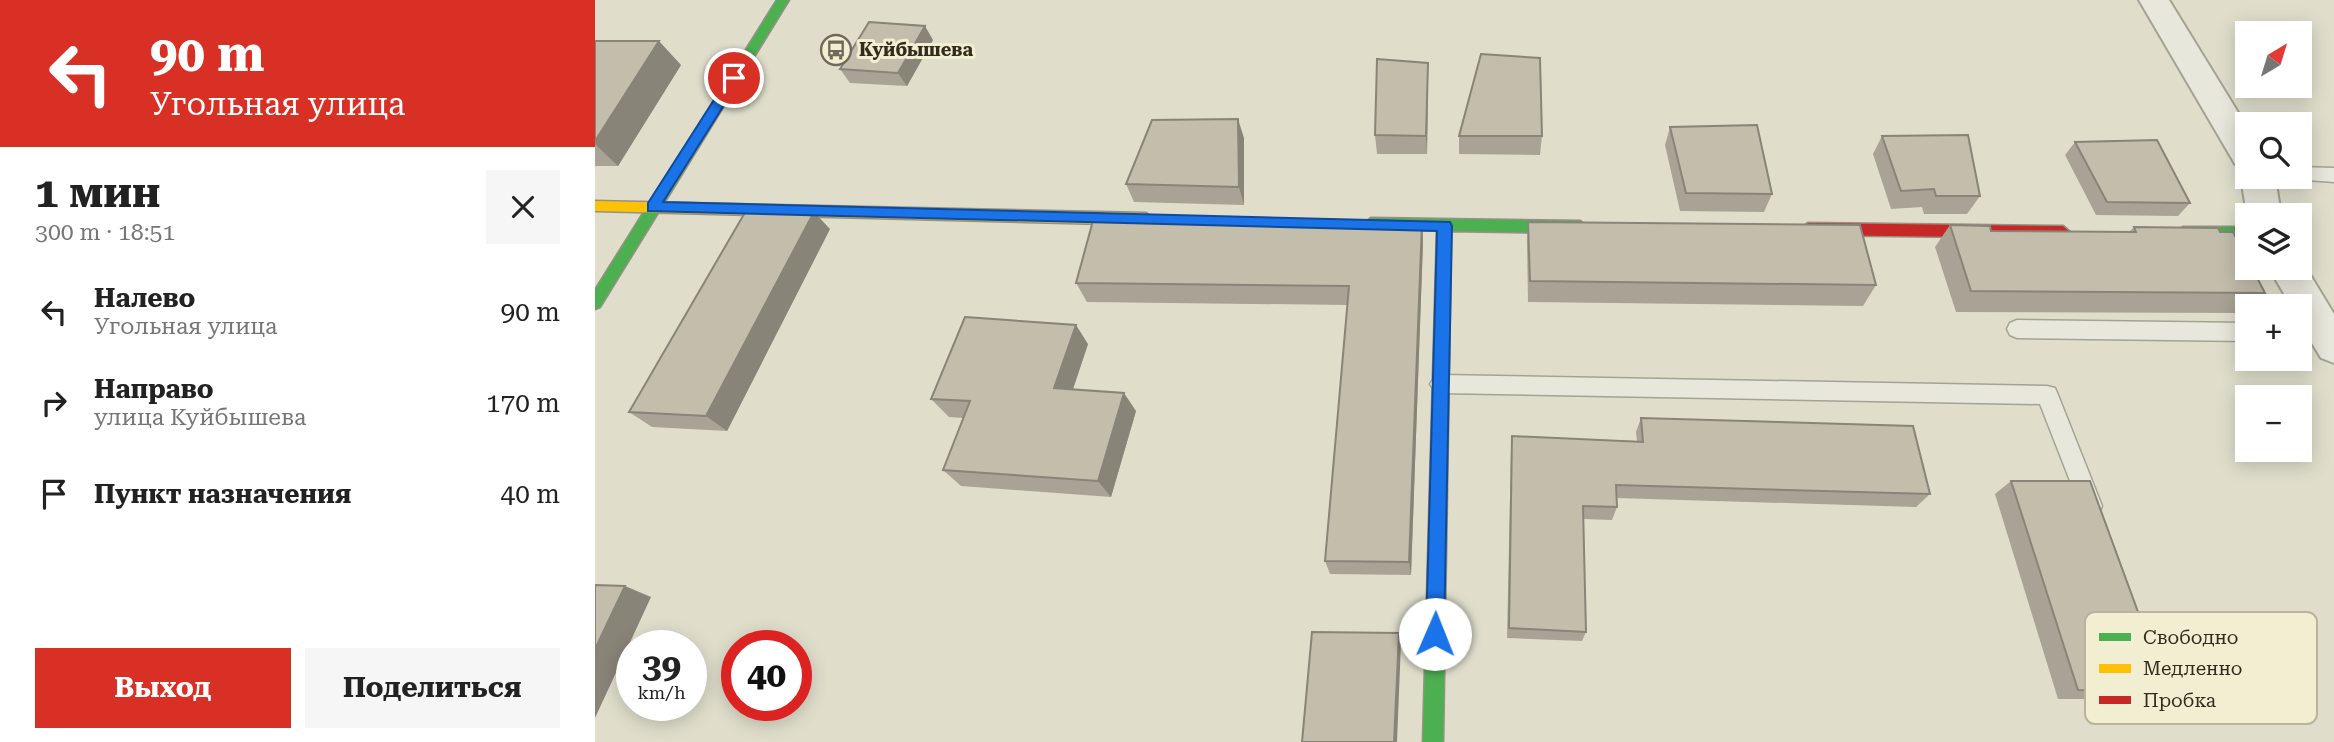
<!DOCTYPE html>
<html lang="ru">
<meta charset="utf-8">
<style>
:root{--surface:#fff;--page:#f6f6f6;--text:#222;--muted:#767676;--accent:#d93025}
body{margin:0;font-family:"Roboto Serif",serif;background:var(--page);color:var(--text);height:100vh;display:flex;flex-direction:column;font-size:26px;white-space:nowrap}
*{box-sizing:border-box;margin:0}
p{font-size:23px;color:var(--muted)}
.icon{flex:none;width:38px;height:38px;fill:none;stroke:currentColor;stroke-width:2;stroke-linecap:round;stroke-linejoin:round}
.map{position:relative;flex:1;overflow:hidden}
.sheet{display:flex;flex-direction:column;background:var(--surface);width:595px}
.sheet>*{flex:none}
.banner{background:#d93025;color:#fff;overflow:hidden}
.needle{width:46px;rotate:38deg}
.fabs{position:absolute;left:1640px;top:21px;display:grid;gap:14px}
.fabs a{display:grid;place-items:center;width:77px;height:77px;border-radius:0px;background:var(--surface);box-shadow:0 4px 18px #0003;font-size:35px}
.speed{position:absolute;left:21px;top:630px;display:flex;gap:14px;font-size:35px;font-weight:700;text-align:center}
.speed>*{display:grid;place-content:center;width:91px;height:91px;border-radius:50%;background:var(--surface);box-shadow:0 4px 18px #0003;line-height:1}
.speed small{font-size:18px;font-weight:400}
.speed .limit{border:10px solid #d22;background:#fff;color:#111}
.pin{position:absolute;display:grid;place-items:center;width:60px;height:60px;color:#fff;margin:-30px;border:4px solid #fff;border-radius:50%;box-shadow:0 2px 7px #0007}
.me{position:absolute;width:77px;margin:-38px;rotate:1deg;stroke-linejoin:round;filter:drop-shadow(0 0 5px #0008)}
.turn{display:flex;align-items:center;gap:24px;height:147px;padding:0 35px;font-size:32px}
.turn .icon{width:91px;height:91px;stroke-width:2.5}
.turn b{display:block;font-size:49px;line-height:60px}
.round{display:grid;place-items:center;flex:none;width:74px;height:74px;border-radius:0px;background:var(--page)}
.overview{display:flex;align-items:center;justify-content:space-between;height:119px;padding:0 35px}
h1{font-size:42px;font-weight:700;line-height:52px}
.cta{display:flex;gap:14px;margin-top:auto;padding:14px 35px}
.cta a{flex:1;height:80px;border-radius:0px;background:var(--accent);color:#fff;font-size:28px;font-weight:700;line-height:80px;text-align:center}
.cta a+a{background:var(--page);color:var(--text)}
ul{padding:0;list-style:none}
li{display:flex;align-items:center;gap:21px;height:91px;padding:0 35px}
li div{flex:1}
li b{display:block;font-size:26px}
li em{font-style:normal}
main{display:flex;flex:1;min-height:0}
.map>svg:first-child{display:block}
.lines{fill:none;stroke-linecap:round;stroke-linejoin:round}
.lane-casing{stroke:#a5a294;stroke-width:3}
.street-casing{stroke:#a5a294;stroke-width:4}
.fast-casing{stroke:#949284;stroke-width:3}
.slow-casing{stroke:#949284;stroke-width:3}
.jam-casing{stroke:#949284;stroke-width:3}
.lane{fill:#e8e7dc;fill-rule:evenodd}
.street{fill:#e8e7dc;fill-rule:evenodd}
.fast{fill:#4caf50;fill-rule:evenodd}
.slow{fill:#ffc107;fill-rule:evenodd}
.jam{fill:#c62828;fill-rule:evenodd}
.wall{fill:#a8a394}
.shaded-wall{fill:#888478}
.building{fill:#c3bdac;stroke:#888478;stroke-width:2}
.route{fill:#1a73e8;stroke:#114b97;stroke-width:2}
.labels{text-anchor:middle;stroke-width:6;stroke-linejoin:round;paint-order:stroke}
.far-poi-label{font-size:18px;font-weight:bold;fill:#322c1e;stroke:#f1eed1;text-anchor:start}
.key{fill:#f1eed1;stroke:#b8b49b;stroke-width:2}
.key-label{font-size:19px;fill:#322c1e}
</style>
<main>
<section class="sheet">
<div class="banner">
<div class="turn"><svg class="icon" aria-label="left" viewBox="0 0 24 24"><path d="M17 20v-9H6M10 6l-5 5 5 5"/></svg><div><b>90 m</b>Угольная улица</div></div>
</div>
<div class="overview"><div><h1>1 мин</h1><p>300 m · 18:51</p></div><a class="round"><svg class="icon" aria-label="close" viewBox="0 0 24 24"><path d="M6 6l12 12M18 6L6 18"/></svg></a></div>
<ul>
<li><svg class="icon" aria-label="left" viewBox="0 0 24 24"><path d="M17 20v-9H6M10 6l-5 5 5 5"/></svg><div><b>Налево</b><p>Угольная улица</p></div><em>90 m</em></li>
<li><svg class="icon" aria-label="right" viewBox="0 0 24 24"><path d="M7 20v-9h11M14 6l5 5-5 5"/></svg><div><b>Направо</b><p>улица Куйбышева</p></div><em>170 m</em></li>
<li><svg class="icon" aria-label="arrive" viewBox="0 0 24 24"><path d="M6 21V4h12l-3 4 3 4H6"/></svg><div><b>Пункт назначения</b></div><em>40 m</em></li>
</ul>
<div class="cta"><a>Выход</a><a>Поделиться</a></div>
</section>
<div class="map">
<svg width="1739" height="742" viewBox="0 0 1739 742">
<rect width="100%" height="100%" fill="#e0decb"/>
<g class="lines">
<g class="lane-casing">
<path id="lane" d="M1704 167 1739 168V182L1698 179 1696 177H1704Z
M1422 320 1652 323V341L1422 338 1415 335 1412 329 1415 323Z
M846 375 1452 386 1460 388 1463 395 1507 506 1504 514 1496 517 1488 514 1445 404 846 393 839 390 835 384 839 378Z"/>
</g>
<g class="street-casing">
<path id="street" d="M1544 0H1574L1652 127V167L1640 164Z
M1651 168 1652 177H1680L1686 215 1652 216 1646 177Z
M1705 258 1739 314V363L1726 358 1704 322V306H1696L1674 268H1704Z"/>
</g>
<g class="fast-casing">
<path id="fast" d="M182 0H194L5 307 0 309V290Z
M776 218 985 221 992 227 985 233 856 231 848 742H828L842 230H776L769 224Z
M1588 227H1652V239H1588L1581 233Z"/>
</g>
<g class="slow-casing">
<path id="slow" d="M0 201 551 213 558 219 551 225 0 211Z"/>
</g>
<g class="jam-casing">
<path id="jam" d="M1213 223 1468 226 1475 232 1468 238 1213 235 1206 229Z"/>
</g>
<use href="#lane" class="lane"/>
<use href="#street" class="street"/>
<use href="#fast" class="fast"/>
<use href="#slow" class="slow"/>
<use href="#jam" class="jam"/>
</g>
<path class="wall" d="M338 40 312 86 255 83 245 69Z
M0 41 86 65 23 166H0Z
M833 63V82L832 154H782L780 135Z
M1075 127 1177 194 1169 212 1085 211 1070 145Z
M864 136H947L945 155 864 154Z
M1287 136 1385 196 1372 214H1329L1327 207 1296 209 1278 154Z
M649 138V205L539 202 531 184Z
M1480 142 1595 203 1583 216 1501 215 1470 155Z
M827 222 828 242 816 575 735 574 730 561 753 305 492 302 481 283Z
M933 222 1281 285 1268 306 933 302 932 243Z
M1355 225 1396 231 1534 232 1539 227 1625 232 1670 293 1652 306 1645 313 1361 312 1340 247Z
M235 229 132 431 57 427 34 412Z
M493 344 478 389 541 411 516 497 366 486 348 470 368 418 354 417 336 399Z
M1046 418 1335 494 1321 507 1021 498 1022 507 1017 520 988 519 991 632 987 641 912 638 916 450 917 436 1042 441 1041 432Z
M1416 481 1572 691 1549 699H1463L1400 494Z"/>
<path class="shaded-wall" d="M330 26 338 40 312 86 303 73Z
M64 41 86 65 23 166 0 144V141Z
M833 63V82L832 154 831 136Z
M643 119 649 138V205L644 187Z
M219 212 235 229 132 431 111 416Z
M827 222 828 242 816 575 814 562Z
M481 325 493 344 472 407 459 388Z
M529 393 541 411 516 497 503 481Z
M30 586 56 597 0 718V649Z
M804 633 806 643 802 742H799Z"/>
<path class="building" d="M274 22 330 26 303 73 245 69Z
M0 41H64L0 141Z
M886 54 945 58 947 136H864Z
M782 59 833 63 831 136 780 135Z
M643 119 644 187 531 184 557 120Z
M1162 125 1177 194 1091 193 1075 127Z
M1373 135 1385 196H1341L1339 189 1306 191 1287 136Z
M1562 140 1595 203 1512 202 1480 142Z
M152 209 219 212 111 416 34 412Z
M517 215 827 222 814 562 730 561 754 286 481 283 499 217H516Z
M933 222 1265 225 1281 285 935 281Z
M1355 225 1395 226 1396 231 1541 232 1539 227 1623 228 1625 232H1638L1652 259V268H1657L1670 293 1376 291Z
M370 317 481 325 459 388 529 393 503 481 348 470 375 401 336 399Z
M1046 418 1318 426 1335 494 1021 485 1022 507 988 506 991 632 914 628 917 436 1048 442Z
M1416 481H1495L1572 691 1483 690Z
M0 585 30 586 0 649Z
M717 632 804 633 799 742H707Z"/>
<path class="route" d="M139 74 146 78 68 202 855 222 857 226 849 634 847 640 840 643 833 640 831 634 842 231 53 211V203L135 75Z"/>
<defs>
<g id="bus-ring" transform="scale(1.575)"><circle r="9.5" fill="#f1eed1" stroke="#6f6a5b" stroke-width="1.5"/><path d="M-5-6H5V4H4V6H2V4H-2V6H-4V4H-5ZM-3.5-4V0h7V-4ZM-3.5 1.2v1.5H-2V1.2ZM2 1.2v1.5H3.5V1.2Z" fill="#6f6a5b"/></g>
</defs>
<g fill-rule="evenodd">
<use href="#bus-ring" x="241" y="50"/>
</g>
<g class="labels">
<g class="far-poi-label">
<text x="264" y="56">Куйбышева</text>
</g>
</g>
<rect x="1490" y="612" width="232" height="112" rx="10" class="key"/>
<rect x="1504" y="633" width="32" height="8" fill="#4caf50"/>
<rect x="1504" y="664" width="32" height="9" fill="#ffc107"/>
<rect x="1504" y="696" width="32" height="8" fill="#c62828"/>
<g class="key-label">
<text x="1548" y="644">Свободно</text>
<text x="1548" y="675">Медленно</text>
<text x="1548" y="707">Пробка</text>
</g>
</svg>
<div class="fabs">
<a><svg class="needle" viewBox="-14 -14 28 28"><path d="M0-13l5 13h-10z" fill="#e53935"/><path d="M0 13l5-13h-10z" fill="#767676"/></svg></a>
<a><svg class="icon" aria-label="search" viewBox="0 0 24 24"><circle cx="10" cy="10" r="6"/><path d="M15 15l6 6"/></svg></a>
<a><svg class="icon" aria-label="layers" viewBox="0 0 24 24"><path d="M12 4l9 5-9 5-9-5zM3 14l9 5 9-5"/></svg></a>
<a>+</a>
<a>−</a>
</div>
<div class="speed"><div>39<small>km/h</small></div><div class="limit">40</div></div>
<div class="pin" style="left:139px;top:78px;background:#d93025"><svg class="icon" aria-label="arrive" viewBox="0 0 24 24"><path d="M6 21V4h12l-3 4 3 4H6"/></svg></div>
<svg class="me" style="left:840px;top:634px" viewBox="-20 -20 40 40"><circle r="19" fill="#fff"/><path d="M0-13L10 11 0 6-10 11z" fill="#1a73e8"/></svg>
</div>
</main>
